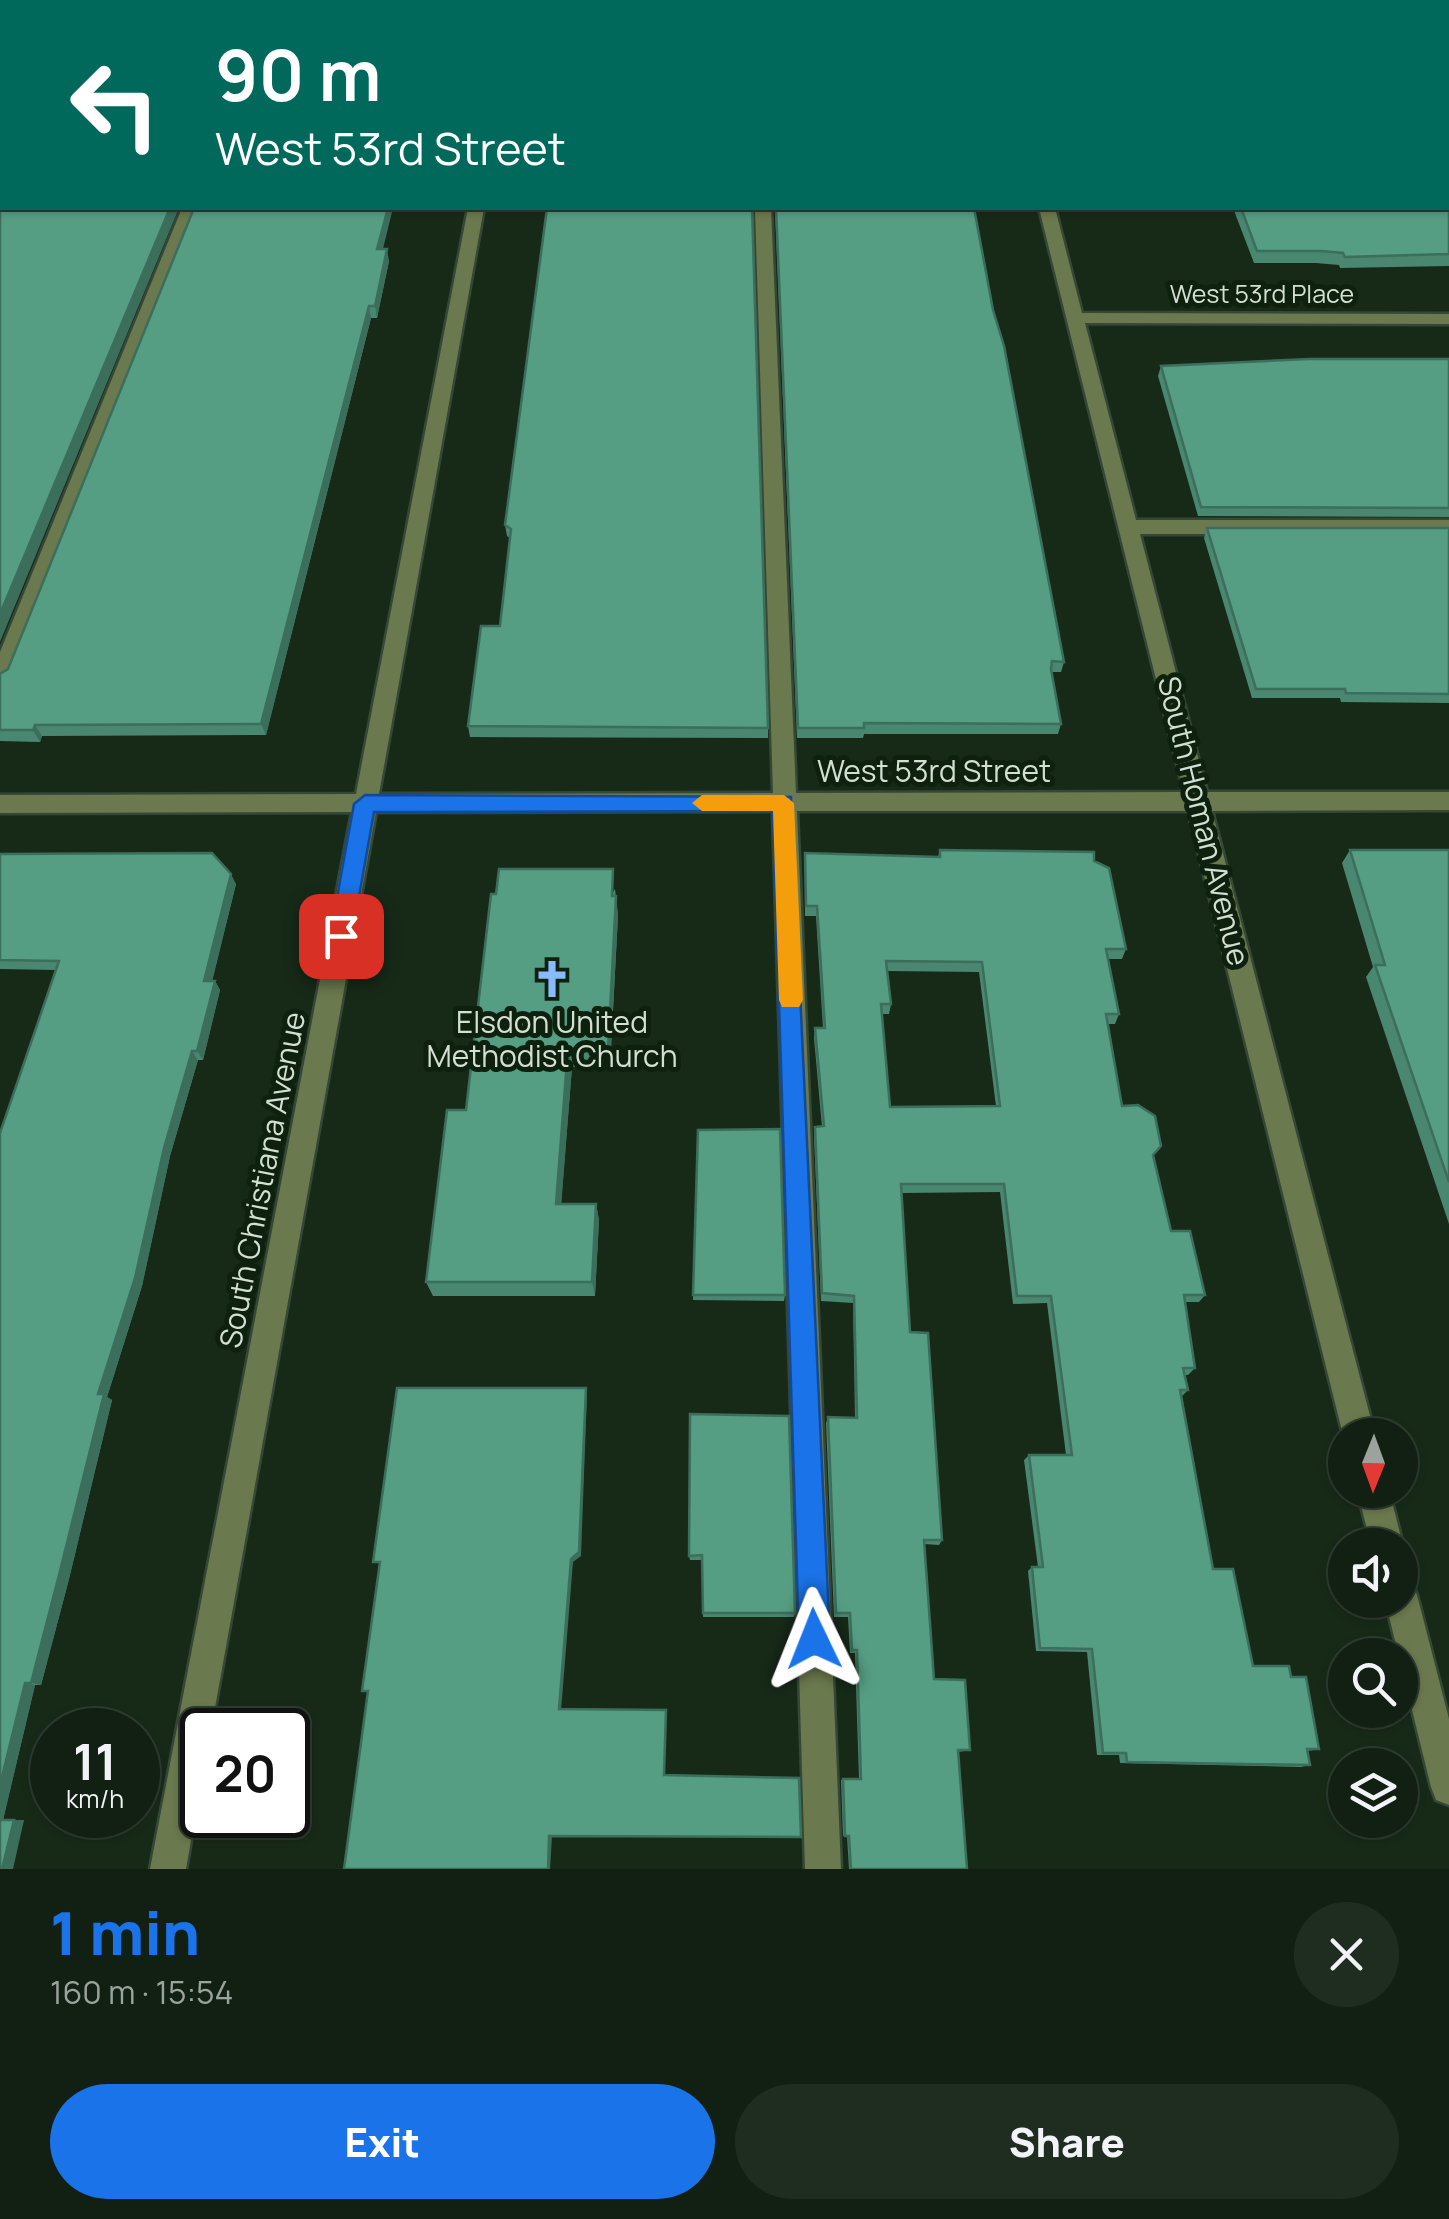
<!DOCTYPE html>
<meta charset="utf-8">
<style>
:root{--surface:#112012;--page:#1e2d20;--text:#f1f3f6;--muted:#9ca39f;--line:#303e32;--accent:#1a73e8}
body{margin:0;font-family:Manrope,sans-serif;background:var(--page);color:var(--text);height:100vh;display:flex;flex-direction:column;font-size:38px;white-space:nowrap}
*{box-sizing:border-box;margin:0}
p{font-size:32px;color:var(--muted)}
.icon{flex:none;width:55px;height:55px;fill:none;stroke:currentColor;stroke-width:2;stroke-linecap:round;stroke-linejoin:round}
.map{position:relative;height:1869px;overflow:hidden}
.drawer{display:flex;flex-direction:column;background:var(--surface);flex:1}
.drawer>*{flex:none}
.hud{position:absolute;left:0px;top:0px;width:1450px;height:210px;box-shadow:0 2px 8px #0004,0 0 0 2px var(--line);background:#00695c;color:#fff;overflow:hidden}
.needle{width:65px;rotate:181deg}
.fabs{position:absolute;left:1328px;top:1418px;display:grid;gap:20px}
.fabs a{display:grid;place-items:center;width:90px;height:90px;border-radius:50%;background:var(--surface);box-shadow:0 2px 8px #0004,0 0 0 2px var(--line);font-size:50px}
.speed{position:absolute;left:30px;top:1708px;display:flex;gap:20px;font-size:50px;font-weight:700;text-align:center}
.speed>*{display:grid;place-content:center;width:130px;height:130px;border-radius:50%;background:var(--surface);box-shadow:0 2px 8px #0004,0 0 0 2px var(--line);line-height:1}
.speed small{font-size:25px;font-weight:400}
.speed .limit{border:5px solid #111;border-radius:15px;background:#fff;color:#111}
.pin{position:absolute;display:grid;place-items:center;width:85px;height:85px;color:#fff;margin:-42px;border-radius:20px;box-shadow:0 5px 15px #0006}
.me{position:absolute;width:110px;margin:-55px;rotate:358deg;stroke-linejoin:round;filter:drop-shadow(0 0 8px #0008)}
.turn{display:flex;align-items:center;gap:35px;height:210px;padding:0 50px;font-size:45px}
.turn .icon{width:130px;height:130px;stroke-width:2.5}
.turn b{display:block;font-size:70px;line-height:85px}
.round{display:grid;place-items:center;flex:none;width:105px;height:105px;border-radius:52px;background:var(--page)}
.overview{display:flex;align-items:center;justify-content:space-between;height:170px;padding:0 50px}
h1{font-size:60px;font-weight:800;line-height:75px;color:var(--accent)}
.button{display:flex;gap:20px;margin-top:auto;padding:20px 50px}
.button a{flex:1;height:115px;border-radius:60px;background:var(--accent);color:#fff;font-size:40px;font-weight:800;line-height:115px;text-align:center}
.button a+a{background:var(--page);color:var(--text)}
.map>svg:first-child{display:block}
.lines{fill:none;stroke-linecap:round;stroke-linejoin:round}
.minor-casing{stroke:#354736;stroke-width:5}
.minor{fill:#6b794e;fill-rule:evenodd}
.wall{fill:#498771;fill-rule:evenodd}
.shaded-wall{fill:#3c6e5c}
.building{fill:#559d83;stroke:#3c6e5c;stroke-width:2.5;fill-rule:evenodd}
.route{fill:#1a73e8;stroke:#114b97;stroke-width:2.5}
.slow{fill:#f59e0b}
.labels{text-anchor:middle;stroke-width:10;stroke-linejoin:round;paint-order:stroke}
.far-street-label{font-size:25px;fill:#d3dfd3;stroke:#0e210f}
.street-label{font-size:30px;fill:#d3dfd3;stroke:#0e210f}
.poi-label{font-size:30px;fill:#d3dfd3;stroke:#0e210f}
</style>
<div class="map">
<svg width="1449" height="1869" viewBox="0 0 1449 1869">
<rect width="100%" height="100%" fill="#172a18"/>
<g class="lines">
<g class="minor-casing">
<path id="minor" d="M507 0H521V2H508Z
M987 0H1001L1002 2H989Z
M182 208H198L11 679 0 687V652Z
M468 208H484L379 794 773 793 755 208H771L796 793 1184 792 1039 208H1055L1082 313 1449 314V324L1085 323 1136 520H1449V534H1140L1207 792H1449V810L1212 811 1375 1435H1345V1439L1343 1435 1188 811H797L841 1869H805L773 811 376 812 211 1730H202V1778L186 1869H150L352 812 0 813V795L356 794Z
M1357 1490H1389L1403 1545 1400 1553V1545H1371Z
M1400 1578 1412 1583 1417 1595 1449 1719V1805L1436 1800 1431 1787 1385 1600H1400Z"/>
</g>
<use href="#minor" class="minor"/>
</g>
<path class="wall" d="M1055 0H1449V266L1340 268 1339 265 1316 263H1254L1233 208H1448V2H1056Z
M773 208H974L993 310 1064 662 1061 672H1052L1061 724 1058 734H864L863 738H797L775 208Z
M383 249 389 261 377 318H371L266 735 42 736 40 742 0 741V674L8 669Z
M1449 359V517L1198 516 1158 376 1161 366Z
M505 525 768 728V738L470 737 468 726 500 626 510 538 507 536Z
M1207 528H1449V703L1341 702 1340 698H1252L1204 538Z
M940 850 1094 861 1126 949 1122 959H1108L1119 1014 1115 1024H1108L1122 1106 1154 1156 1171 1231 1205 1295 1199 1302H1185L1195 1368 1188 1375H1185L1188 1390 1182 1396 1213 1569 1253 1666 1291 1677 1319 1749 1308 1751 1310 1765 1301 1767 1120 1763 1119 1755H1097L1087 1652 1036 1651 1028 1571 1032 1567H1038L1024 1460 1029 1455H1066L1047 1303 1013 1304 1000 1192 902 1193 910 1332 942 1540 939 1545 924 1544 934 1679 970 1750 958 1752 967 1869H849L847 1836H843L841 1780 859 1779 855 1653H850L848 1617H834L826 1423 828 1417 855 1418 853 1303 821 1301 814 1135 815 1127H822L814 1038 815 1028H823L816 916H805V853L938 857ZM887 971 979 972 996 1106 890 1107 882 1014H889L891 1004Z
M1350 850H1449V1224L1366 977 1373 967 1342 863Z
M0 854 236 884 212 981H215L220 990 203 1060H198L170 1156 142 1286 107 1397 112 1400 69 1579 41 1685H35L3 1820H24L0 1869V1133L56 970 0 969Z
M615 889 618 916 610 1067H572L561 1204H596L599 1220 595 1296H433L426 1282 466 1110Z
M698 1130 785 1295 784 1301 693 1300Z
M690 1414 795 1613 794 1617H703L702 1560H690L689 1556Z"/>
<path class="shaded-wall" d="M170 208H179L0 642V614Z
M388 208H393L380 261 377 249Z
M387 249 389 261 377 318 375 306Z
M369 306 371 318 266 735 261 724Z
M35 725 42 736 40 742 33 730Z
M231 874 236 884 210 990 204 981Z
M616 896 618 916 610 1067 608 1049Z
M215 981 220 990 203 1060 197 1051Z
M568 1048 572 1067 560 1220 556 1204Z
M192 1051 198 1060 170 1156 142 1286 107 1397 112 1400 69 1579 41 1685 31 1683 98 1394 164 1148Z
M596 1204 599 1220 595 1296 592 1282Z
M586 1388 587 1393 581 1556 573 1562 561 1711 559 1709Z
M25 1683 35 1685 3 1820H0V1785Z
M14 1820H24L13 1869H2Z
M549 1836H552L550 1869H548Z"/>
<path class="building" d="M76 0H438L437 2H75Z
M575 0H929V2H575Z
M1060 0H1449V254L1345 257 1343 253 1321 251H1257L1241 208H1448V2H1061Z
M2 149V208H170L0 614V153Z
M194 208H388L377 249H387L375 306H369L261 724 35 725 33 730H0V674L8 669Z
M547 208H752L768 728 468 726 481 626H500L511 529 505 525Z
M776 208H974L993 310 1004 346 1064 662 1052 661 1051 669 1061 724 864 723V728H798Z
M1309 359H1449V508L1201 507 1161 366Z
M1207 528H1449V694L1346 693 1345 689H1256Z
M940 850 1094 852V861L1109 868 1126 949H1106L1119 1014H1106L1122 1106 1138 1105 1155 1116 1161 1146 1153 1155 1171 1231H1190L1205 1295H1184L1195 1368H1183L1188 1390H1180L1213 1569H1233L1253 1666H1289L1291 1677H1306L1319 1749H1307L1310 1765 1127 1762 1126 1753H1103L1092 1649 1040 1648 1032 1567H1043L1029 1455H1072L1051 1296H1017L1004 1184H901L910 1332 928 1333 942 1540H924L934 1679 965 1680 970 1750H958L967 1869H851L849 1836H845L843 1779H861L857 1650H852L850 1613H836L828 1417 857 1418 854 1296 822 1293 815 1127 824 1126 815 1028H825L817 906H806L805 853 940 857ZM886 961 982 962 1000 1106 890 1107 881 1004H891Z
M1350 850H1449V1182L1375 965H1385Z
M212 853 231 874 204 981H215L197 1051H192L164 1148 135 1278 98 1394H104L59 1575 31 1683H25L0 1785V1133L59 961 0 960V854Z
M499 869H613L612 896H616L608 1049 568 1048 556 1204H596L592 1282H426L447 1110H466L491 894H496Z
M780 1129 785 1295H693L698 1130Z
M397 1388H586L579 1552 571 1559 559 1709 666 1710 664 1775 799 1778 801 1837 549 1836 548 1869H344L368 1691H362L380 1562H373Z
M690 1414 789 1416 795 1613H703L702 1555 689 1556Z
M0 1820H14L2 1869H0Z"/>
<path class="route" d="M365 795 791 797 830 1639 825 1650 814 1655 803 1650 799 1639 773 811 374 812 352 936 349 943H333L330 936 354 804Z"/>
<path class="slow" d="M702 795H784L794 803 803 1000 799 1007H782L779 1000 773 811H702L692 803Z"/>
<defs>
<g id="church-bare" transform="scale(3)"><path d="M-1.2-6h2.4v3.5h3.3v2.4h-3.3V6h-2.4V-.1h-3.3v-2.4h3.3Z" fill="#89bafc" stroke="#0e210f" stroke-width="2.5" paint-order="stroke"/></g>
</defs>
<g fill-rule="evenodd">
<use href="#church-bare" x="552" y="979"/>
</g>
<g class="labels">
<g class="far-street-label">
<text x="1262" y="303">West 53rd Place</text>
</g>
<g class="street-label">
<text x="934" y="782">West 53rd Street</text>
<text transform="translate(1203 821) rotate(76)" y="10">South Homan Avenue</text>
<text transform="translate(263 1180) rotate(-79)" y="10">South Christiana Avenue</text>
</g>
<g class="poi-label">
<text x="552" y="1033">Elsdon United<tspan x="552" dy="34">Methodist Church</tspan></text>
</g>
</g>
</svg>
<div class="fabs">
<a><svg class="needle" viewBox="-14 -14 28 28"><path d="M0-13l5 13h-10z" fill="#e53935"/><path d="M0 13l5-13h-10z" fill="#9ca39f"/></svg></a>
<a><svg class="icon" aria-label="sound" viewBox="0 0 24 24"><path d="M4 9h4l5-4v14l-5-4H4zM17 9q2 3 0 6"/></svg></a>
<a><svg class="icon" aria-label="search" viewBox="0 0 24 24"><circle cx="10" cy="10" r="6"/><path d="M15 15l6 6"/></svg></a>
<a><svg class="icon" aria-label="layers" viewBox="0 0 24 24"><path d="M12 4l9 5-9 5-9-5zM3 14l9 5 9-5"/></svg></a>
</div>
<div class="speed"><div>11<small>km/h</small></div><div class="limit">20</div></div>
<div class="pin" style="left:341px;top:936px;background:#d93025"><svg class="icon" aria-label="arrive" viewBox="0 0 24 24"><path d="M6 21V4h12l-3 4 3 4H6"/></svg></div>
<svg class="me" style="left:814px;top:1639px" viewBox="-20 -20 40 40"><path d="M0-17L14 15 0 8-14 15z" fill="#1a73e8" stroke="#fff" stroke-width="4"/></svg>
<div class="hud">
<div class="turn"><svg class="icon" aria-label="left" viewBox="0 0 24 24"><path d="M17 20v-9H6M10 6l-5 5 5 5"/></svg><div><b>90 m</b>West 53rd Street</div></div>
</div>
</div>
<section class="drawer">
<div class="overview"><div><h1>1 min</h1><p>160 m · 15:54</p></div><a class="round"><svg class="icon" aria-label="close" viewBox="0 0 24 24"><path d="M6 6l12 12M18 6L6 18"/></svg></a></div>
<div class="button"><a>Exit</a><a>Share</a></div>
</section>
